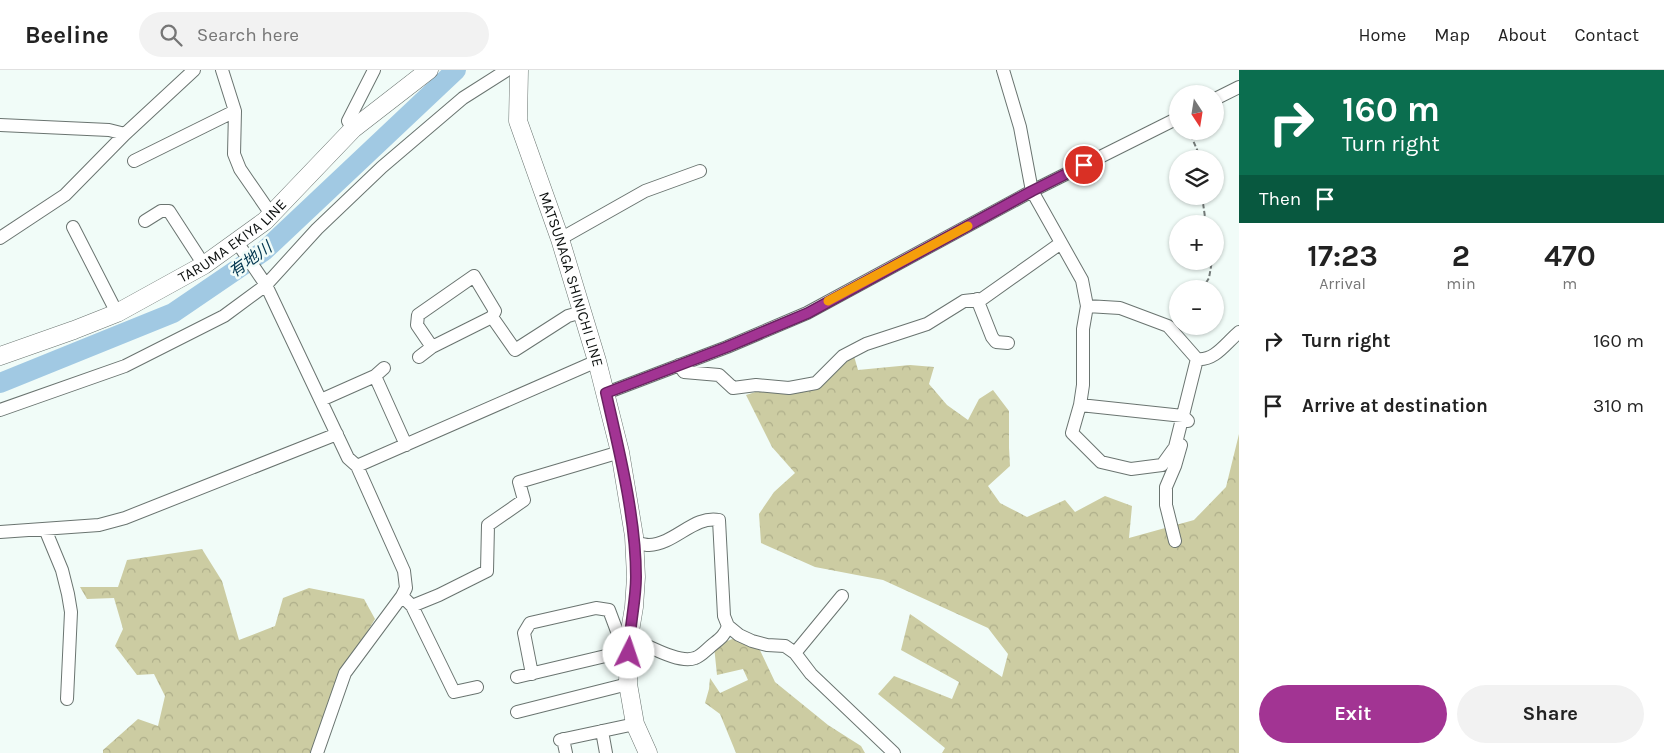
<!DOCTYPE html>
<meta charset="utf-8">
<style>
:root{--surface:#fff;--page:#f2f2f2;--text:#222;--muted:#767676;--line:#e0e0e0;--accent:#a23493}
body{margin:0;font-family:Karla,"Noto Sans JP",sans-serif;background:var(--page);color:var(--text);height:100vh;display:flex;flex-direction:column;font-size:19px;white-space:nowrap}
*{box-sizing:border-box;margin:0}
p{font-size:16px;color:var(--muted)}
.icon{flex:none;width:28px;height:28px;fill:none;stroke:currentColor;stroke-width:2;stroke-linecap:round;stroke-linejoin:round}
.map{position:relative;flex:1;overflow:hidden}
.side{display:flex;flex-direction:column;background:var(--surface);width:425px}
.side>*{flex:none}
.guide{background:#0b6e4f;color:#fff;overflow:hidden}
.needle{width:32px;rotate:168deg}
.buttons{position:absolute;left:1169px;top:15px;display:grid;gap:10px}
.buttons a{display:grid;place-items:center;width:55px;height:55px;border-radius:50%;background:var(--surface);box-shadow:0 1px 4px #0004;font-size:25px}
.pin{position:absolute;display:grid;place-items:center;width:42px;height:42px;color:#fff;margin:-21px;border:2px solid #fff;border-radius:50%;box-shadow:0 1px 5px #0007}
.me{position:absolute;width:55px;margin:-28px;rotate:4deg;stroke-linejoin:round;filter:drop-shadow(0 0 4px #0008)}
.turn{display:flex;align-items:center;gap:18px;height:105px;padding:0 20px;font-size:22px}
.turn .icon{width:65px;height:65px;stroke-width:2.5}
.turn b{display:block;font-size:35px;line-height:42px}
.then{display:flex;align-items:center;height:48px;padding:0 20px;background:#0003;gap:10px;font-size:19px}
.eta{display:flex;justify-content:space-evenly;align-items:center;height:85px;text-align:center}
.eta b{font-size:30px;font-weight:700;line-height:35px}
.cta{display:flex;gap:10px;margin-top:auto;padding:10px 20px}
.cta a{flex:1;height:58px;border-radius:30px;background:var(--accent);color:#fff;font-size:20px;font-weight:700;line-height:58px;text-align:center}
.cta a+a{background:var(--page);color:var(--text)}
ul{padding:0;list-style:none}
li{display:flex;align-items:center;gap:15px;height:65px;padding:0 20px}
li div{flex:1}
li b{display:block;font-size:19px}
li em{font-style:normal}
header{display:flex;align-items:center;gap:30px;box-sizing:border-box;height:70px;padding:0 25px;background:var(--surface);border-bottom:1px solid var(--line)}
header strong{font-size:24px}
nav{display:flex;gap:28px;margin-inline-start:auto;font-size:18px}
.search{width:350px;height:45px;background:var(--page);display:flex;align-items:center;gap:12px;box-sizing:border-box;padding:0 18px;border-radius:28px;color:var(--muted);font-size:19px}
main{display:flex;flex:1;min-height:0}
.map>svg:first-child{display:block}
.forest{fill:url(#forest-crowns)}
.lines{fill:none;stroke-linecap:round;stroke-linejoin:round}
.river{stroke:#a1c9e3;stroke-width:20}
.minor-casing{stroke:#6a7470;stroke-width:14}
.secondary-casing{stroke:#6a7470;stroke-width:19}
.path{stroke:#737a78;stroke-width:2;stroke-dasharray:5 2.5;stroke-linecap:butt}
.minor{stroke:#fff;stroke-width:12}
.secondary{stroke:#fff;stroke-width:18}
.route-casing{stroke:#692260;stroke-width:12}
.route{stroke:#a23493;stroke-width:9}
.slow{stroke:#f59e0b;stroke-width:9}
.labels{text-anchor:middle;stroke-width:5;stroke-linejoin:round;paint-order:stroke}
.street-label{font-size:15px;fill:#0c100f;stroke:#f1fcf8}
.water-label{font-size:16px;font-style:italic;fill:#00354e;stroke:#f1fcf8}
</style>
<header>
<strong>Beeline</strong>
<div class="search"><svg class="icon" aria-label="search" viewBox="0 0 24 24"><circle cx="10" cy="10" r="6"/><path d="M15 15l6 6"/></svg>Search here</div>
<nav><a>Home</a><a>Map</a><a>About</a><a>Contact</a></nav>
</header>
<main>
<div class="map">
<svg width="1239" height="683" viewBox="0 0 1239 683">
<defs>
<pattern id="forest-crowns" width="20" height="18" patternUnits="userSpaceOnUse" patternTransform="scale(1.25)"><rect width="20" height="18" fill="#cccca2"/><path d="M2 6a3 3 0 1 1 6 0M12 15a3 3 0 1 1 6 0" fill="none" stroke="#aeae8a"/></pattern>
</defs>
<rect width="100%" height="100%" fill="#f1fcf8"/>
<path class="forest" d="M854 286 858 300 910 295 934 297 929 314 947 335 968 350 979 329 993 320 1009 341V378L1010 396 988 416 1000 433 1027 447 1065 430 1075 442 1105 426 1132 436 1129 468 1194 450 1226 417 1239 364V683H942L945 678 878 624 894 606 952 629 959 612 901 580 910 544 1002 607 1008 584 988 558 883 510 815 497 761 473 759 444 774 422 795 403 772 377 746 325 765 319H811Z
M202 479 222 511 239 570 275 556 283 528 309 518 364 529 375 549 340 607 312 683H103V680L138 649 158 656 165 626 154 604 137 605 115 576 123 559 114 528 87 529 80 517H118L127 490Z
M735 568 758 576 775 612 828 655 861 676 865 683H736L720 644 705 633 709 619 710 608 720 623 748 610 743 599 717 605 714 576Z"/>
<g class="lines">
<path class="river" d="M0 313 173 243 264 181 456 0"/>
<g class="minor-casing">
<path id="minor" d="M222 0 235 41 234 84 240 99 271 144
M1003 0 1020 57 1032 121 1082 210 1087 236 1120 238 1168 256 1197 289 1175 377 1162 395 1131 399 1101 392 1072 363 1080 335 1083 315V259L1087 236
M1215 29 1239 17
M0 55 109 60 125 64
M353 59 348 51 374 0
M134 91 235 41
M145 151 161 141H169L204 195
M73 157 117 243
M0 168 65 125 125 64 194 0
M560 169 645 121 700 101
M237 172 266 215 348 388 357 396 404 501 406 518 402 526 345 603 317 683
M977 229 992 267 996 272 1008 273
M432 277 417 255 418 245 474 206 495 241 492 247
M419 287 432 277 492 247 515 280 568 246 582 242
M1197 289C1215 291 1226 273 1239 262
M679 295 684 302 719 305 733 318 756 315 789 318 816 313 843 286 866 274 927 254 964 231 982 229 1061 173
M375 306 406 375
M606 323 727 277 807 243 1032 121 1178 48
M321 330 375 306 384 298
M1080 335 1183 346 1188 351
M0 340 125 296 224 246 266 215 317 159 382 97 463 28 507 0
M357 396 597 291
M45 459 62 500 68 524 71 542 67 629
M0 462 99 455 125 448 337 364
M1175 471 1166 435V417L1175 396 1181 375
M633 472C638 473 644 475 649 475 675 474 694 445 719 450L724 546 728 556 739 565 752 571 767 575 785 576 795 583 811 604 894 683
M402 526 412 536 439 525 487 501 488 455 524 430 519 412 620 382
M412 536 454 622 477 617
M795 583 842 526
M532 604 524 563 530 553 596 538 609 540 618 564
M517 607 614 584 618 564C639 569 676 595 695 588 701 586 706 580 711 576 718 570 725 566 728 556
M517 642 628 614
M602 661 606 683
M563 669 566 683
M560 670 635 654"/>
</g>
<g class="secondary-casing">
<g id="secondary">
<path id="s1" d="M519 0 518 51 560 169 597 291 620 382 634 466 636 507 634 537 629 567 628 614 635 654 648 683"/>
<path id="s2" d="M0 286 74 260 117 243 204 195 265 151 353 59 429 0"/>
</g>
</g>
<path class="path" d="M1198 61 1199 63 1192 68 1201 89
M1202 126 1206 154
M1202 219 1209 208 1212 191"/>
<use href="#minor" class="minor"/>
<use href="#secondary" class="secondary"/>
</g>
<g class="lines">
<g class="route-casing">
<path id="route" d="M629 583C629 557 636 532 636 507 636 448 619 380 606 323L727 277 808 243 1032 121 1084 95"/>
</g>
<use href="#route" class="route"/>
<path class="slow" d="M828 231 968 156"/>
</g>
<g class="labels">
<g class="street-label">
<text dy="5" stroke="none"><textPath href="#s2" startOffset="261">TARUMA EKIYA LINE</textPath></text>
<text dy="5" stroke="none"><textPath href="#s1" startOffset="218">MATSUNAGA SHINICHI LINE</textPath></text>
</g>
<g class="water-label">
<text transform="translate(250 189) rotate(-36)" y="6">有地川</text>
</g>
</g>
</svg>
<div class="buttons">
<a><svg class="needle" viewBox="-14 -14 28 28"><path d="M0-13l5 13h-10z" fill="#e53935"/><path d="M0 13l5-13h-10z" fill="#767676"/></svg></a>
<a><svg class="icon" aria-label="layers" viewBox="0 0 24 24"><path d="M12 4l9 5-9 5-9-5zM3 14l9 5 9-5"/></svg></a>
<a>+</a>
<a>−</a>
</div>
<div class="pin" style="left:1084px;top:95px;background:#d93025"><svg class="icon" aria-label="arrive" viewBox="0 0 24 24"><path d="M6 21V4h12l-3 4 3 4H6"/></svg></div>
<svg class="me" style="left:629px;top:583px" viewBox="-20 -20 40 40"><circle r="19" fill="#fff"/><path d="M0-13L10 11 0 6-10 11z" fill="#a23493"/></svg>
</div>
<section class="side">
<div class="guide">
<div class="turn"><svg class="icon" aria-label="right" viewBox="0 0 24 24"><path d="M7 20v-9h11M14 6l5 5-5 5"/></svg><div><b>160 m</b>Turn right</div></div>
<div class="then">Then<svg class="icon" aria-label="arrive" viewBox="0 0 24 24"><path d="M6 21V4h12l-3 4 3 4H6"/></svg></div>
</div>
<div class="eta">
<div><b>17:23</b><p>Arrival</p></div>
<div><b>2</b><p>min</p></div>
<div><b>470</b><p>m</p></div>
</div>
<ul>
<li><svg class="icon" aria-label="right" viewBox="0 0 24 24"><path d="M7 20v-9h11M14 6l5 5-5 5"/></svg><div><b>Turn right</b></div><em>160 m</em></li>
<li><svg class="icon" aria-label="arrive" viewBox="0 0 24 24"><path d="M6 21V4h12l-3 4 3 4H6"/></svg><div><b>Arrive at destination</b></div><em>310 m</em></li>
</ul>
<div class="cta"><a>Exit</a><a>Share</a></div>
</section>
</main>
